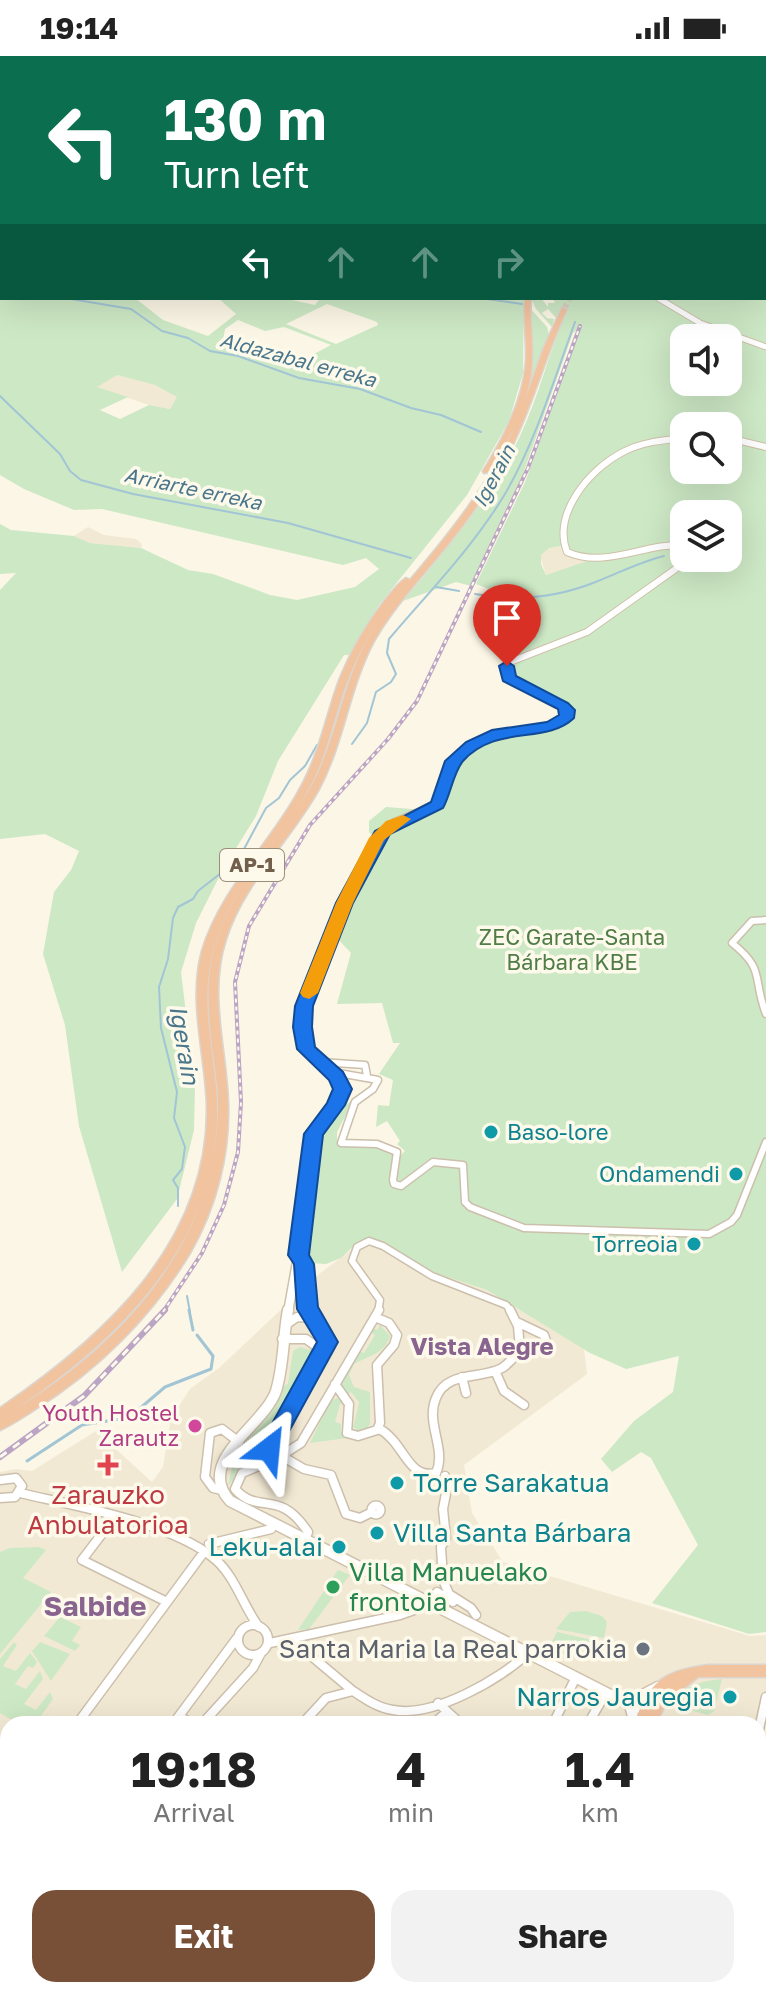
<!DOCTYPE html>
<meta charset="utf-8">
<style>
:root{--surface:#fff;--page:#f2f2f2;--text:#222;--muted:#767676;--accent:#775037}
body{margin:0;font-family:"Golos Text",sans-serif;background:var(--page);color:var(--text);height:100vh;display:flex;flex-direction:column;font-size:30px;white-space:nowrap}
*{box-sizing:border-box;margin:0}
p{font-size:26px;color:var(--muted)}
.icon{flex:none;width:44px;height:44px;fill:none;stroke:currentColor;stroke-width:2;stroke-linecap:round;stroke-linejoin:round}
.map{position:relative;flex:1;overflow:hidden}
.side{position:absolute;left:0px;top:1660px;width:766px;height:282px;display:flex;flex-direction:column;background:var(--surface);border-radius:24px 24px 0 0;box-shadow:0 8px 32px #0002}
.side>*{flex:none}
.guide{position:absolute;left:0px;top:0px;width:766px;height:244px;box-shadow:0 8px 32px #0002;background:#0b6e4f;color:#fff;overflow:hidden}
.buttons{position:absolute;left:670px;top:268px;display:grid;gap:16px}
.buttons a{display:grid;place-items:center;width:72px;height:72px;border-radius:16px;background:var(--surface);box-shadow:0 8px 32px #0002;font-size:40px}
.pin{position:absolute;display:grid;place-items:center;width:68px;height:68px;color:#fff;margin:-82px -34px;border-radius:50% 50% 50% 0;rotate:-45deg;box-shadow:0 0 8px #0007}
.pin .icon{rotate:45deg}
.me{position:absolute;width:88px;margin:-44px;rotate:29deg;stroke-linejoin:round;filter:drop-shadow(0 0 6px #0008)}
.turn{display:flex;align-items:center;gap:28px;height:168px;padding:0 32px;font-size:36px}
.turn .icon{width:104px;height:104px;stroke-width:2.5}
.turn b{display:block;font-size:56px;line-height:68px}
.lanes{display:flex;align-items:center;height:76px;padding:0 32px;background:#0003;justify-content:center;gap:40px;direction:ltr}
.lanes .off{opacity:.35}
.eta{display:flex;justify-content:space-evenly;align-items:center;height:136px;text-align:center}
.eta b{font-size:48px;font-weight:700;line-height:56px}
.button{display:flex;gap:16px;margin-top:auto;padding:16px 32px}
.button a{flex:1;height:92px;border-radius:24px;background:var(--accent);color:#fff;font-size:32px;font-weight:700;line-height:92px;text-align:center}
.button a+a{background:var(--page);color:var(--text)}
.status{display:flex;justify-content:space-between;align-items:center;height:56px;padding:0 40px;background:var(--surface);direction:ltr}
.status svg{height:22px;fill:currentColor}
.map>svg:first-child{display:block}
.residential{fill:#f2e9d4}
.green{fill:#cde8c5;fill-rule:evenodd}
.sand{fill:#f9f6c2}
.water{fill:#bbd7e4;stroke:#a2c5d5;stroke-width:2}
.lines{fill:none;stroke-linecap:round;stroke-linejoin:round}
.stream-far1{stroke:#a2c5d5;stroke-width:2}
.stream{stroke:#a2c5d5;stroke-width:3}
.highway-tunnel{stroke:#d9d0bf;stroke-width:6;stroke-dasharray:6 3;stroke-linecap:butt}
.street-far2-casing{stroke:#ccbfac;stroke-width:6}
.street-far1-casing{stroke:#ccbfac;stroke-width:9}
.street-casing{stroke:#ccbfac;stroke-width:11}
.secondary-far3-casing{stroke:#cfc1aa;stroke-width:7}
.secondary-far2-casing{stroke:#cfc1aa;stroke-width:8}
.secondary-far1-casing{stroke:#cfc1aa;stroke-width:11}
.secondary-casing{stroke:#cfc1aa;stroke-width:13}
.highway-casing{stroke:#dbd6d0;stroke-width:3}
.street-far2{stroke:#fff;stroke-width:4}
.street-far1{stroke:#fff;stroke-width:6}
.street{stroke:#fff;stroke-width:8}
.secondary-far3{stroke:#fff;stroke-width:5}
.secondary-far2{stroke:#fff;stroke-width:6}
.secondary-far1{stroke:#fff;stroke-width:8}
.secondary{stroke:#fff;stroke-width:10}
.highway{fill:#f2c39f;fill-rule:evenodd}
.rail-far1-casing{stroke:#bba4c4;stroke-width:4}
.rail-casing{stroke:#bba4c4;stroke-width:6}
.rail-far1{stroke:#fefaeb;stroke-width:2;stroke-dasharray:4;stroke-linecap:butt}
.rail{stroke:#fefaeb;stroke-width:3;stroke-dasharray:8;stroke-linecap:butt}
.route{fill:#1a73e8;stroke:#114b97;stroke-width:2}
.slow{fill:#f59e0b}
.culture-dot{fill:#0f9aa8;stroke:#fefaeb;stroke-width:3}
.hotel-dot{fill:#d1479c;stroke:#fefaeb;stroke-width:3}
.health-dot{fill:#e0444e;stroke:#fefaeb;stroke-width:3}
.leisure-dot{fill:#2e9e5b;stroke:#fefaeb;stroke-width:3}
.worship-dot{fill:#6b7280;stroke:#fefaeb;stroke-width:3}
.labels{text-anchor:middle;stroke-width:7;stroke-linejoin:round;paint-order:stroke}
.far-water-label{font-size:20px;font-style:italic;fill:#4a768c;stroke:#fefaeb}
.shield{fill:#fefaeb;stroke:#9d8e7c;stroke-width:2}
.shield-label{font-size:20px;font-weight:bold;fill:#73604c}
.park-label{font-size:22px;fill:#4f7d47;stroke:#fefaeb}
.culture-label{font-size:22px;fill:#0d838f;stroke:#fefaeb;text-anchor:end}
.hotel-label{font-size:22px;fill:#b23c85;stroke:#fefaeb;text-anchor:end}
.water-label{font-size:24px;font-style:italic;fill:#4a768c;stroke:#fefaeb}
.neighbourhood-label{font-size:24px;font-weight:bold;fill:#88648f;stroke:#fefaeb}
.near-culture-label{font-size:26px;fill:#0d838f;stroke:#fefaeb;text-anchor:start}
.near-health-label{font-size:26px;fill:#be3a42;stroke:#fefaeb}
.near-leisure-label{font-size:26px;fill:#27864d;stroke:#fefaeb;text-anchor:start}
.near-worship-label{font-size:26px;fill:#5b616d;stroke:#fefaeb;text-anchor:end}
.near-neighbourhood-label{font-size:28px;font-weight:bold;fill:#88648f;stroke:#fefaeb}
</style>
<div class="status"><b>19:14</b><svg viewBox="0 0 49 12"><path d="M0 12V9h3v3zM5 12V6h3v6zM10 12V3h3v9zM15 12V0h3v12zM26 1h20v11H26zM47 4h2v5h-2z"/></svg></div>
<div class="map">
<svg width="766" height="1941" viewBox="0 0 766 1941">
<rect width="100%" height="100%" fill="#fbf6e5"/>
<path class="residential" d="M117 319 155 329 178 341 170 353 149 349 96 331Z
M88 471 104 479 136 483 142 488 141 492 90 487 74 480Z
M563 490 594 503 546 519 540 500 548 492Z
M366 1183 402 1196 438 1218 487 1234 584 1293 587 1318 464 1409 472 1457 503 1506 750 1580 766 1579V1640L758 1682V1668H8V1934H710L709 1941H0V1416L16 1413 32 1415 96 1375 152 1426 163 1411 171 1362 190 1333 219 1312 319 1218Z"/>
<path class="green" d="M0 0H766V18L764 2H2L0 143Z
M766 113V1576L749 1578 652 1547 698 1489 651 1402 641 1396 612 1416 601 1403 634 1365 673 1336 679 1300 626 1313 590 1297 487 1234 438 1218 375 1184 359 1185 341 1202 326 1208 311 1207 304 1198C308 1174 315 1148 317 1123 321 1080 312 1071 354 1043L337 1076V1087L367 1089 401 1099 405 1095 397 1088 400 1085 387 1065 376 1071 378 1049 389 1050 393 1024 379 1018 400 987H393L382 947 337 948 351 897 334 879 380 788 369 776V765L386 751 424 754 439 751C456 700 466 689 520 676 533 673 546 675 558 671V653L508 619 509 611 518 599 503 604 511 592 499 584 518 576 515 575 506 540 476 528 526 424 581 270 573 277 523 418 471 530 456 526 403 545C446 493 491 442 520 380 539 340 549 296 567 254H560L556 262 548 253 542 257 547 262 554 263 552 271 536 253 531 242H541L548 251V247H555L553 242H764ZM684 282H728V326H684ZM684 370H728V414H684ZM684 458H728V502H684ZM562 490 590 504 546 519 541 508V499L549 492Z
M0 206 2 242H135L163 264 208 280 236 258 218 242H283L315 249 320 242H524L523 317 509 365 467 439 379 549 349 599H344L278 705 256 760 222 815 196 867 181 916 195 1032 194 1074 177 1143 122 1216 79 1070 65 969 43 898 54 836 71 814 79 795 45 778 0 783V534L16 517 0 518V468L11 474 74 480 90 487 141 492 188 514 213 518 270 539 297 544 355 531 379 513 366 502 343 509 102 453 74 454 24 433 0 419ZM327 248 377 266 378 269 336 288 286 268ZM238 264 265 275 284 271 331 289 295 308 222 289 225 273ZM117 319 155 329 177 341 170 353 149 349 120 363 100 354 128 341 97 331Z
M530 252 547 271 549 279 526 341 533 299Z
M380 1269 390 1280C385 1298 368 1300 354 1308L349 1319 354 1331 370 1336V1368L366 1374 358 1375 351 1369H354L359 1346 351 1336 347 1339 339 1333 340 1326 358 1295 364 1297 375 1279 370 1276 372 1272 377 1274Z
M300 1291 311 1294 312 1300 256 1404 228 1429 233 1409 248 1389 245 1387 272 1355 285 1329 288 1328 293 1295Z
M337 1342 345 1348H340L335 1366 341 1368V1375L347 1382 310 1387 330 1345Z
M39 1491 46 1494 23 1522 51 1536 0 1598V1496L10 1492Z
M338 1514 350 1519 309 1573 298 1574Z
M586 1555 602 1560 607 1566 604 1582 556 1573 570 1556Z
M60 1561 81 1571 72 1585 80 1589 75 1595 44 1580Z
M557 1576 601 1586 597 1592 583 1593 569 1601 549 1591Z
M14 1586 17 1589 3 1610 16 1615 30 1597 37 1606 33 1612 28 1610 15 1628 26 1633 40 1615 43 1623 24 1648 36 1654 50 1636 53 1643 35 1668H19L0 1657V1603Z
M40 1586 70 1598 51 1625 32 1595Z
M722 1623 714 1655 708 1659 666 1648C681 1631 700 1625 722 1623Z"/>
<path class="sand" d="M765 1668 766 1941H716L717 1934H758V1710Z"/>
<path class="water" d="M766 1787V1941H742L743 1934H758V1831Z"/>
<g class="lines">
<path class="stream-far1" d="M294 0 300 2
M65 242 131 253 162 275 188 282 210 295 238 300 299 322 360 333 411 352 441 359 481 376
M480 242 522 248
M0 340 60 398 70 415 81 424 133 438 288 467 411 502
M436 531 459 535
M475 538C515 545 555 542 593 527 617 518 639 506 664 500
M352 688 367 667 376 636 391 626 396 618 387 597 389 583C429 536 473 491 505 438 536 384 554 324 575 266
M178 1150V1132L173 1124 182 1113 185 1091 174 1062 177 1036 161 972 159 931 168 903 173 862 178 851 193 843 198 835 230 810 244 793 266 752 279 742 290 724 305 710 317 689
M187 1240 190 1256"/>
<path class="stream" d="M189 1254 193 1274
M27 1405 82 1369 120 1363 138 1354 165 1331 211 1313 213 1300 197 1279"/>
<path class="highway-tunnel" d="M564 253 570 242"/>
<g class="street-far2-casing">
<path id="street-far2" d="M564 2 567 0"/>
</g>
<g class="street-far1-casing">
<path id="street-far1" d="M766 864 752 865 732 887C766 914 752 922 766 958
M320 1006 365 1009 367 1020
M333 1016 378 1024 373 1033 355 1046 341 1087 377 1088 397 1096 393 1124 394 1128 401 1130 433 1106 463 1109 465 1146 470 1151 524 1172 709 1178 731 1166 737 1159 766 1086
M299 1200 309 1256
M378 1256 380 1244 352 1205 357 1191 369 1185 383 1190 432 1220 506 1249 512 1256"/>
</g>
<g class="street-casing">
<path id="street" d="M519 1267 544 1279 549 1294
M287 1268 297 1261 312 1262
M282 1283H306L320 1293 321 1300
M496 1317 504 1335 524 1349
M462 1321 466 1337
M335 1328 349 1348 347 1377 358 1380 377 1374 380 1367 377 1309 394 1289 397 1279 389 1267 375 1261
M378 1372C405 1386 407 1424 436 1417 447 1393 425 1367 436 1342 447 1314 480 1324 502 1312 510 1307 514 1301 520 1294L518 1270 510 1254
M268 1398a9 9 0 1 1 18 0a9 9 0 1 1-18 0Z
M275 1390 276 1379 327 1286 308 1254
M287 1396 301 1387 379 1254
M285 1402 304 1413 331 1419 346 1458 360 1462 372 1456
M271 1405 242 1417 235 1433C259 1460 278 1431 308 1476L305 1484
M445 1420 448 1427 443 1453 446 1482 441 1491 443 1524 449 1538 471 1552 476 1559
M0 1424 16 1422 22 1430 15 1441 0 1442
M222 1434 213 1432 205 1421 210 1377 222 1373 239 1386
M20 1437C75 1450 174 1467 216 1504 236 1522 243 1550 259 1571
M371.5 1454a4.5 4.5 0 1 1 9 0a4.5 4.5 0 1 1-9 0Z
M114 1462 82 1504 167 1546
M209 1488 271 1473
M437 1536 453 1546
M238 1584a15 15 0 1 1 30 0a15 15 0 1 1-30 0Z
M270 1587 400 1559 414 1554 426 1544
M297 1588 353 1635
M438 1647 461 1668
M176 1664 237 1582
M77 1668 204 1496
M172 1668 184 1663 192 1668
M202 1668 253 1612 261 1597
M302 1668 326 1642 353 1635C365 1643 378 1652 393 1654 433 1662 501 1623 529 1596
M433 1668 447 1656
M553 1668 574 1625
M588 1668 604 1640
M758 1678 766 1641
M0 1696 8 1701
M0 1872 8 1873
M0 1896 8 1894
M196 1934V1941
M397 1934 411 1941
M616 1934 632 1941
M304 1941 307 1934
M417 1941 420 1934
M708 1941 709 1934"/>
</g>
<g class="secondary-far3-casing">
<path id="secondary-far3" d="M746 0 766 2
M658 242 700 267 766 291"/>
</g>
<g class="secondary-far2-casing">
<path id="secondary-far2" d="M684 382C664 384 642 386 623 396 590 413 552 457 567 496 605 513 645 487 684 489
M728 382 766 391
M446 726C460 668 526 685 566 662L568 654 563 650 509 622 505 614 510 606 587 576 691 502"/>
</g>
<g class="secondary-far1-casing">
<path id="secondary-far1" d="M288 1256 306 1156 313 1082 342 1033 334 1018 305 989 303 961 309 935 339 859 374 787 395 767 438 749 447 724"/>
</g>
<g class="secondary-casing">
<path id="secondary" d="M288 1254C283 1280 284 1309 276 1335 264 1370 194 1405 230 1445L630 1649 642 1653 649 1651
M619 1641 637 1642 658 1631
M630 1649 635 1668"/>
</g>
<g class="highway-casing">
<path id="highway" d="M766 101V105L764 106V102Z
M525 242H531C529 262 533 281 532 301 532 317 529 332 524 347L544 291 562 252 567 253C540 312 527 372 492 427 478 450 462 471 446 491 421 522 394 550 374 585 349 632 344 686 319 733 291 784 244 826 226 883 208 937 226 991 228 1046 230 1098 216 1152 190 1197 152 1260 97 1315 34 1354 23 1361 12 1369 0 1374V1363L2 1362 0 1363V1352C103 1282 209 1187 207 1051 206 1000 188 946 202 895 224 822 288 773 314 702 324 676 330 648 340 622 351 595 365 571 382 548 389 539 397 528 406 522L410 524C451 476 489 428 515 370L491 415 484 417 483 415C504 381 523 345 526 305 527 284 523 263 525 242ZM397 540C380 561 365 584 355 610 341 645 334 682 318 717 309 736 297 753 286 770 300 749 313 728 322 704 333 673 340 640 354 609 365 584 380 561 397 540ZM246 824C211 879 204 915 211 981 213 1003 218 1025 218 1047 219 1183 125 1286 16 1353 118 1284 219 1186 217 1053 217 1028 212 1004 210 980 202 920 212 875 246 824Z
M708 1609H766V1621H698L666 1647 656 1668H634C649 1626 662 1615 708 1609Z
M599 1934H613L611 1941H597Z"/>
</g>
<use href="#street-far2" class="street-far2"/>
<use href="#street-far1" class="street-far1"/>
<use href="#street" class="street"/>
<use href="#secondary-far3" class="secondary-far3"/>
<use href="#secondary-far2" class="secondary-far2"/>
<use href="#secondary-far1" class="secondary-far1"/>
<use href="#secondary" class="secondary"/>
<use href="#highway" class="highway"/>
<g class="rail-far1-casing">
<path id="rail-far1" d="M163 1256 202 1197 224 1149 238 1096 241 1046 235 926 249 870 310 769 388 683 417 645 528 412 580 270"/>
</g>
<g class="rail-casing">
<path id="rail" d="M0 1401 84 1340 165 1254
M0 1753 8 1758
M158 1934 159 1941"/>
</g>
<use href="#rail-far1" class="rail-far1"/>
<use href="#rail" class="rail"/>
</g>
<path class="route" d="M507 605 514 610 516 620 568 647 575 654 574 662C546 689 496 668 463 705 453 717 451 738 443 752L390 778 353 847 313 950 312 971 315 991 343 1016 352 1033 345 1049 323 1079 309 1199 314 1208 318 1251 338 1286 287 1379 282 1396 269 1402 261 1399 258 1393 317 1286 297 1253 294 1208 288 1199 304 1078 327 1047 333 1033 329 1024 297 993 293 971 295 950 336 847 375 775 431 746 445 705 466 686 492 674 547 666 559 659 558 653 503 625 499 610Z"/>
<path class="slow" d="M403 759 411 763 384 784 353 847 318 937 309 943 303 941 300 937 336 847 369 782 386 765Z"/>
<g class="culture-dot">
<circle cx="491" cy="1076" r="8"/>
<circle cx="736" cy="1118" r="8"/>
<circle cx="694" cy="1188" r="8"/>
<circle cx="397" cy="1427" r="8"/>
<circle cx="377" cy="1477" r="8"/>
<circle cx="339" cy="1491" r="8"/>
<circle cx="730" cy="1641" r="8"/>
</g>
<circle class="hotel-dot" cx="195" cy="1370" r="8"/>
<path class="health-dot" d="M104 1397h8v8h8v8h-8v8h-8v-8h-8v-8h8z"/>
<circle class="leisure-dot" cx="333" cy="1531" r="8"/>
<circle class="worship-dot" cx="643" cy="1593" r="8"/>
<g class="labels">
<g class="far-water-label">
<text transform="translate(298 304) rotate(15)" y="7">Aldazabal erreka</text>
<text transform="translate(494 420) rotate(-62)" y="7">Igerain</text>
<text transform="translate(193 433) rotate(12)" y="7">Arriarte erreka</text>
</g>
<rect class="shield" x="220" y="793" width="64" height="32" rx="6"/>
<g class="shield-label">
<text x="252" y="816">AP-1</text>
</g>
<g class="park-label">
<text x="572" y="889">ZEC Garate-Santa<tspan x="572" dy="25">Bárbara KBE</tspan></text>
</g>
<g class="culture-label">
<text x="507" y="1084" text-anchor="start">Baso-lore</text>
<text x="720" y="1126">Ondamendi</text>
<text x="678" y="1196">Torreoia</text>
</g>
<g class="hotel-label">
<text x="179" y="1365">Youth Hostel<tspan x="179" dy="25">Zarautz</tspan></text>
</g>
<g class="water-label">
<text transform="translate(184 989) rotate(80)" y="8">Igerain</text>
</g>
<g class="neighbourhood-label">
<text x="482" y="1299">Vista Alegre</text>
</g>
<g class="near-culture-label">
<text x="413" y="1436">Torre Sarakatua</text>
<text x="393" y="1486">Villa Santa Bárbara</text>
<text x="323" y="1500" text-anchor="end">Leku-alai</text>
<text x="714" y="1650" text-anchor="end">Narros Jauregia</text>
</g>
<g class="near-health-label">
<text x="108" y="1448">Zarauzko<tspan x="108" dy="30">Anbulatorioa</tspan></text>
</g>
<g class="near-leisure-label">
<text x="349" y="1525">Villa Manuelako<tspan x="349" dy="30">frontoia</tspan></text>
</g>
<g class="near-worship-label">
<text x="627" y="1602">Santa Maria la Real parrokia</text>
</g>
<g class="near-neighbourhood-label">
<text x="95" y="1560">Salbide</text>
</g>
</g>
</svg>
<div class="buttons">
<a><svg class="icon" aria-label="sound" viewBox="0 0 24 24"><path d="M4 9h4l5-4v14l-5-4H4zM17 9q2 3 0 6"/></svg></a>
<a><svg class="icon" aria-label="search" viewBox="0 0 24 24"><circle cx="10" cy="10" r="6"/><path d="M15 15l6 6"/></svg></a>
<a><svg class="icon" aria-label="layers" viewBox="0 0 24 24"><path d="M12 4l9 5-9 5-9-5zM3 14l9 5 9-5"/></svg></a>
</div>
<div class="pin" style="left:507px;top:610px;background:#d93025"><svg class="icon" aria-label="arrive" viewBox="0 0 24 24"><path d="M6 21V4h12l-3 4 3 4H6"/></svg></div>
<svg class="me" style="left:269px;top:1393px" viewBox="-20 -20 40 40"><path d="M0-17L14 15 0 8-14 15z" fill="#1a73e8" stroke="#fff" stroke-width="4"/></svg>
<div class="guide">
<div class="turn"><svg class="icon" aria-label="left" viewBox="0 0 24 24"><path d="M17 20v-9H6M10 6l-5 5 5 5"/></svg><div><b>130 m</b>Turn left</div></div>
<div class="lanes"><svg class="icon" aria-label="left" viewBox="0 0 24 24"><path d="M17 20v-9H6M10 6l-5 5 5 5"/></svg><svg class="icon off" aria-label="ahead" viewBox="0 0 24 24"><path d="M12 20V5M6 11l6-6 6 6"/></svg><svg class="icon off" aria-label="ahead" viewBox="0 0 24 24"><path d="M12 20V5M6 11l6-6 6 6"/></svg><svg class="icon off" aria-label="right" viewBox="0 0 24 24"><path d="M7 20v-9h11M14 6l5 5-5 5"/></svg></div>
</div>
<section class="side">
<div class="eta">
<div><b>19:18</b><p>Arrival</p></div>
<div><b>4</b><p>min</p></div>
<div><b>1.4</b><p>km</p></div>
</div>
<div class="button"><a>Exit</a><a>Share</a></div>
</section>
</div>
